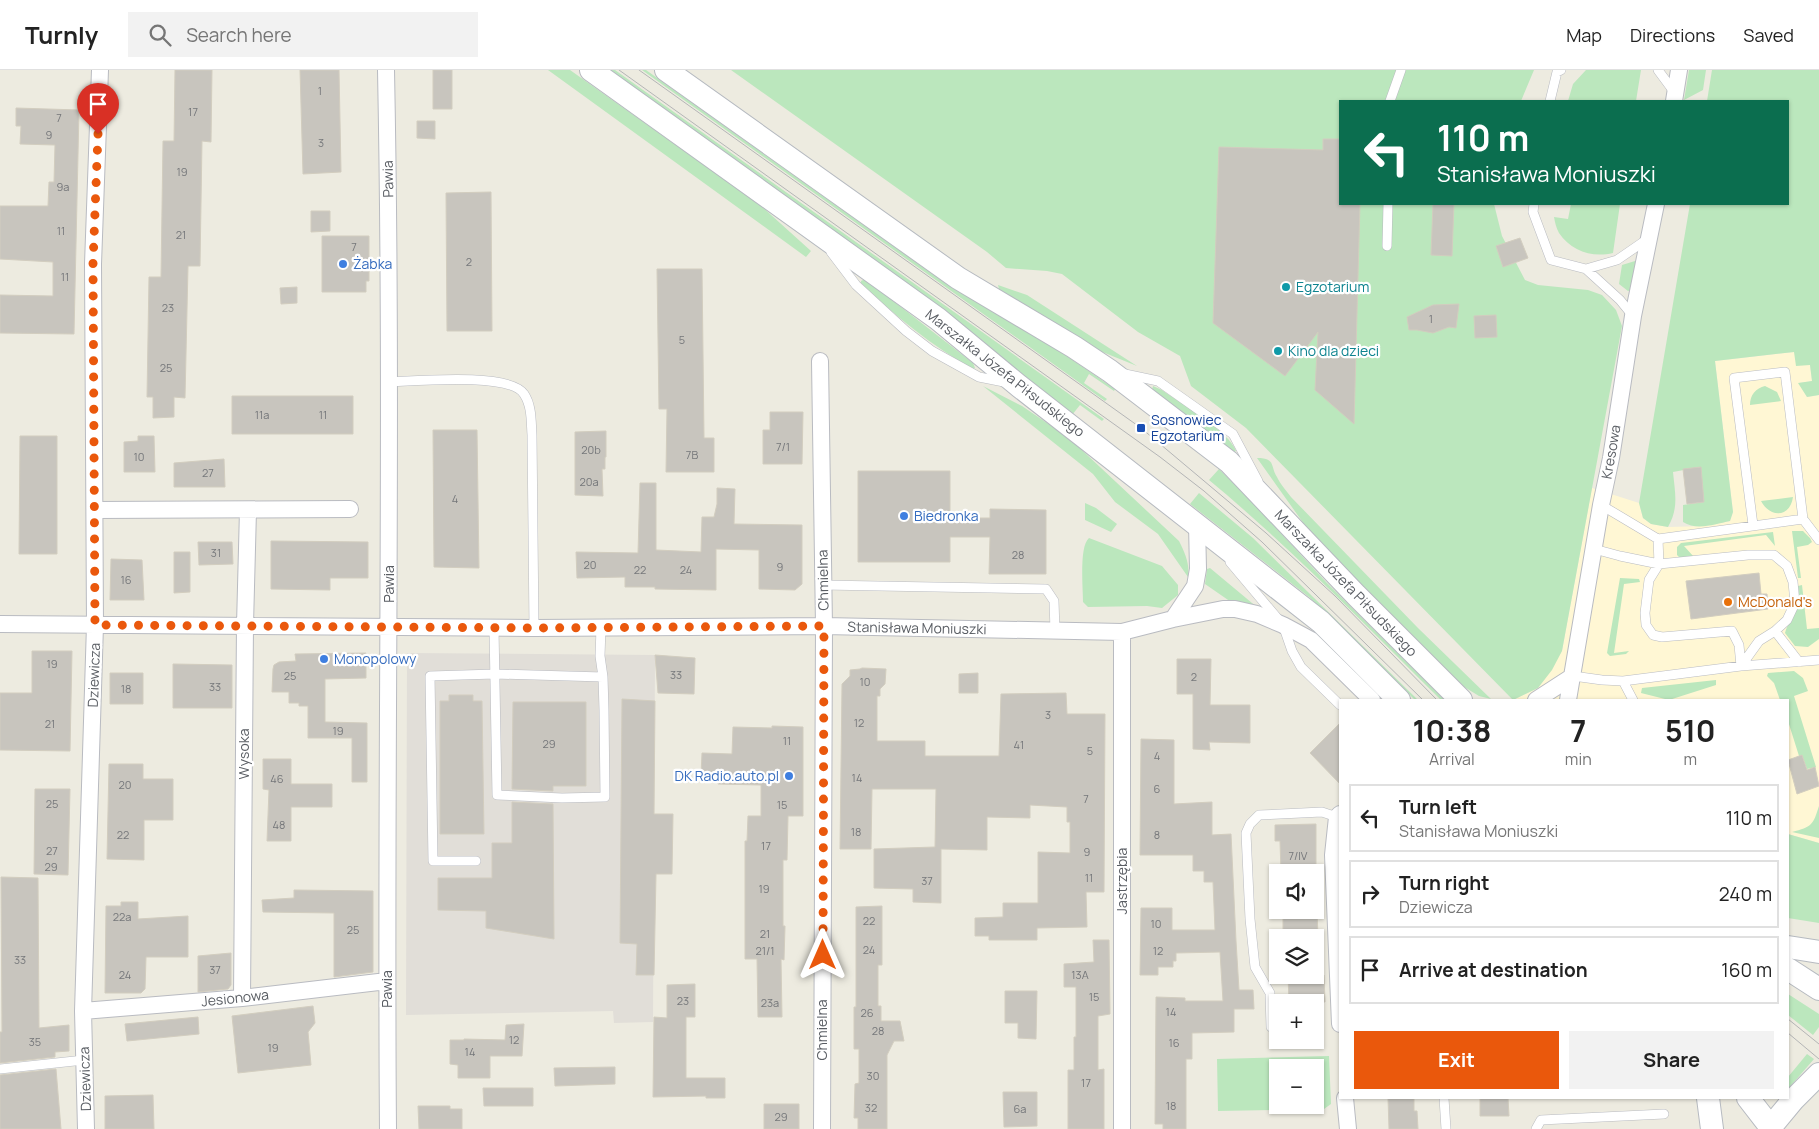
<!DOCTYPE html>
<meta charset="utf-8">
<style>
:root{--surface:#fff;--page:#f2f2f2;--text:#222;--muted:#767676;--line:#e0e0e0;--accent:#ea580c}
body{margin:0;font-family:Manrope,sans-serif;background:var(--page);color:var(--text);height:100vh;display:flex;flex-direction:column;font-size:19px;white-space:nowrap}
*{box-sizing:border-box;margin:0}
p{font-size:16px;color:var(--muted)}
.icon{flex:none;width:28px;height:28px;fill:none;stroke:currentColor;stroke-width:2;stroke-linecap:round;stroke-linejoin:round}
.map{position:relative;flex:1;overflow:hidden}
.side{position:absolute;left:1339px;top:629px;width:450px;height:400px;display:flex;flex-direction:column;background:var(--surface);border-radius:0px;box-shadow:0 1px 4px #0004}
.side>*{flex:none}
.top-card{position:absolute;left:1339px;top:30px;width:450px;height:105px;border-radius:0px;box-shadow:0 1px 4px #0004;background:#0b6e4f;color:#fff;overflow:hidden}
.tools{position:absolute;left:1269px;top:794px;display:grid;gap:10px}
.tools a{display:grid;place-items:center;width:55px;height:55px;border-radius:0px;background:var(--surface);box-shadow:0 1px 4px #0004;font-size:25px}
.pin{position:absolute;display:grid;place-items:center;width:42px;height:42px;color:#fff;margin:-51px -21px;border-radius:50% 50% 50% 0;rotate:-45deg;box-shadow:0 0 5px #0007}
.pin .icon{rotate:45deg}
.me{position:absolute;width:55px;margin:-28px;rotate:0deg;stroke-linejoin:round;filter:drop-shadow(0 0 4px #0008)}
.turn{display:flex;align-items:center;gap:18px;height:105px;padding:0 15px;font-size:22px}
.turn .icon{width:65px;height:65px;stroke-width:2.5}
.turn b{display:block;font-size:35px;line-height:42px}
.eta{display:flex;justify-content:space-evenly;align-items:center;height:85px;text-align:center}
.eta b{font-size:30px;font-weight:700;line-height:35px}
.button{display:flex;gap:10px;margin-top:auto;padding:10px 15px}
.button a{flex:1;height:58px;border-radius:0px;background:var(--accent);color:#fff;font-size:20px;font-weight:700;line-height:58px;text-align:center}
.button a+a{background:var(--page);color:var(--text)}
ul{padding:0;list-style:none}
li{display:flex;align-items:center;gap:15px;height:68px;margin:0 10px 8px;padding:0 5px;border:2px solid var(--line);border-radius:0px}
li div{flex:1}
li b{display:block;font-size:19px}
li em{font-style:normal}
header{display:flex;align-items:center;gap:30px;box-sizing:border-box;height:70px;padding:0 25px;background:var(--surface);border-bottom:1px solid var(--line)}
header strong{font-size:24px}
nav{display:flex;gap:28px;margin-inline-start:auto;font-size:18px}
.search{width:350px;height:45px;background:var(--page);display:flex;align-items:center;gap:12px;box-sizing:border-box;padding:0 18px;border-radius:0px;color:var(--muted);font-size:19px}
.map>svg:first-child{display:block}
.commercial{fill:#fff7d4}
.industrial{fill:#e1ded8}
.green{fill:#bbe7bd;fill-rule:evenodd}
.building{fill:#c8c5be;stroke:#d2cdbf}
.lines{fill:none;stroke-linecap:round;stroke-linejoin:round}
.lane-casing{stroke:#b9bbc1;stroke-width:10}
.street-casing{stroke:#b9bbc1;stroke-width:18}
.secondary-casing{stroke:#b6bac0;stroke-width:24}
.lane{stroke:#fff;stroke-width:9}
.street{stroke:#fff;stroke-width:16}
.secondary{stroke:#fff;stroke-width:22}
.tram{stroke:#b4b5b6;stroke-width:1}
.route{stroke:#ea580c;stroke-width:9;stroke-dasharray:0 16.2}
.shop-dot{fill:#3f7fe0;stroke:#fff;stroke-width:2}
.culture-dot{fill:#0f9aa8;stroke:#fff;stroke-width:2}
.transit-dot{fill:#1a4fb4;stroke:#fff;stroke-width:2}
.food-dot{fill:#e8710a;stroke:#fff;stroke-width:2}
.labels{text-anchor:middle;stroke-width:4.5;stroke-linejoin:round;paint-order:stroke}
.number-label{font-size:11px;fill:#75777a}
.street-label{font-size:14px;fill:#595d63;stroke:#fff}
.shop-label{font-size:14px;fill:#366cbe;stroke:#fff;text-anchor:start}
.culture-label{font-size:14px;fill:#0d838f;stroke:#fff;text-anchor:start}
.transit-label{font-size:14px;fill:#164399;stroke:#fff;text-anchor:start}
.food-label{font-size:14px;fill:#c56008;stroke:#fff;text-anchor:start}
</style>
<header>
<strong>Turnly</strong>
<div class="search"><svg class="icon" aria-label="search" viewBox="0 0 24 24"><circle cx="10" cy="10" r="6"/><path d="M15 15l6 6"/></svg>Search here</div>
<nav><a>Map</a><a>Directions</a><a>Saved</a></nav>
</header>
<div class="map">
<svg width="1819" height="1059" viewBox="0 0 1819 1059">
<rect width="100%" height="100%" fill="#edebe0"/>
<path class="commercial" d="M1794 282 1810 295 1812 311 1799 313 1807 327 1819 325V773L1788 764V630H1513L1538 618 1562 581 1592 418 1639 433 1643 448 1651 454 1668 457 1705 456 1730 451 1733 442 1715 291Z"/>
<path class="industrial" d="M407 583 655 585 653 952 614 953 613 941 406 945Z"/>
<path class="green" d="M548 0H570L759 134 811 181 806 187Z
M609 0H615L1104 349 1102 351 1080 335 1072 345 932 231Z
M642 0H646L947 214 1052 276 1115 319 1114 321 1089 304 1084 313 1107 329 1105 331Z
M731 0H1534L1521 31H1340V134H1494L1502 166 1525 210 1538 215 1588 220 1602 225 1616 240 1622 256 1562 581 1552 600 1538 618 1513 630 1246 358 1191 316 1180 286 1138 262 1062 204 1047 201 1006 198 987 182Z
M1586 0H1641L1636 31H1568L1573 14Z
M1689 0H1706L1703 20 1684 30Z
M1712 0H1819V325L1807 327 1798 313 1812 311 1810 295 1796 296 1794 282 1715 291 1733 442 1730 451C1715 454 1697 461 1683 452V435L1704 432 1700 397 1673 402C1675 423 1679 438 1668 457L1651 454 1643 448 1639 433 1690 134H1788V31H1707Z
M1571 134H1620L1613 183C1592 188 1571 181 1559 163 1556 158 1555 152 1554 147L1568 149Z
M1635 191 1637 192 1632 220 1628 221 1619 214 1622 195Z
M865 209 973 293 975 298 973 299C932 276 895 246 861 213V211Z
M998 215 1027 225 1137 296 1100 281 999 219Z
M983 316 1022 336 1069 368 1179 471C1185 483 1190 494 1188 507L1158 464 1115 432 1093 404Z
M1153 316 1162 320C1179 332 1230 362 1236 381L1234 382 1152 320Z
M1765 316 1777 322 1781 331 1750 335C1750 325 1756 318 1765 316Z
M1257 388C1276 388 1270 396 1277 407 1280 414 1286 420 1291 427L1418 558 1491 629 1479 626 1461 615 1356 511 1309 461Z
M1219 399 1253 433 1327 513 1445 630H1441C1365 555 1291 478 1209 410Z
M1199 423 1253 468 1418 630H1415L1309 527 1190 434Z
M1793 427C1790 448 1770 448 1761 431Z
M1085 433 1096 438 1117 454 1111 462 1085 450Z
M1792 461H1803L1810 468 1812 472 1808 475 1797 477 1801 508H1798Z
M1773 462 1775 476 1766 465 1684 476 1694 487 1680 488 1677 485V477L1681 473Z
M1089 468 1162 496 1178 515V525L1162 538 1147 536 1088 537 1083 532C1083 518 1079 476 1089 468Z
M1210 498 1258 538 1231 532 1205 514 1207 499Z
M1620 508 1639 509 1640 512 1624 514 1614 583 1629 581 1626 584 1610 586 1607 583Z
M1802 515 1807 559 1819 558V569L1808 577 1795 576 1785 563C1791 544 1801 539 1798 516Z
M1794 601 1803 608 1808 621 1794 626 1816 697 1807 699 1802 685 1799 686 1788 651V630H1780L1774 613 1767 606 1768 603Z
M1716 610V615L1669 630 1641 623 1642 618Z
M1819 736V768L1792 762C1812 757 1813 755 1819 736Z
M1788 764 1819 773V853L1788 848Z
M1788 924 1819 944V957L1813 965 1788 945Z
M1807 984 1814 989 1788 1019V1007Z
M1329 986 1331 1034 1324 1039 1218 1041 1217 989ZM1278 998H1315V1035H1278Z"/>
<path class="building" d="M175 0H212L211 72 202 71 200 196H188L185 328 174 327V347L153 348V327H147L149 207H161L163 71H174Z
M300 0H339L341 102 303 104Z
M433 0H452V39H433Z
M16 38 79 40 74 264 0 263V225L53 226V192L0 189V136H48L49 112H54L55 75 20 74 21 56H16Z
M417 51H435V69L417 68Z
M1323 69H1340V134H1360L1354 354 1315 320 1318 262 1285 306 1213 253 1219 77 1323 80Z
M491 122 492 261H447L446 123Z
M1433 134H1454L1452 186 1431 185Z
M311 141H330V161L311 162Z
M322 166H369V211H366V222H322Z
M1520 168 1528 188 1503 197 1496 176Z
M657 199H702L704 368H714V402H666L667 339H659Z
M297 217V233L281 234 280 218Z
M1459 234 1456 258 1449 257 1433 263 1417 260H1409L1407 247 1433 235Z
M1496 245 1497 267 1475 268 1474 246Z
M232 326H353V364H232Z
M770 342H803L802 394H763V360H770Z
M433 360H477L479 498 434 497Z
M606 361V387H605V399H602L603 426 575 425V362Z
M20 366H57V484H19Z
M138 366H154L155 402H124V372L138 371Z
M224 389 225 417H174V393Z
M1701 397 1704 432 1687 434 1683 399Z
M858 401H950V448H990V439L1046 440V504H989L990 467H950V492H858Z
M640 413H656V480L701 482 702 447H714L717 434V418L735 419 734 454 802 455V514L795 520 759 519V480L716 479V520L655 519V517H625V507L577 508 576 482 638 483Z
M271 471 368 472V508H330V520L271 519Z
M198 472H232L233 494 199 495Z
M174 482H190V522L174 523Z
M111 489 142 490 144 530H110Z
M1759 503 1761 524H1767L1768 539 1691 549 1686 511Z
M32 581H72L70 681 0 680V623H32Z
M366 583V608L325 609V652L367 653V712H352V668H308V636H299V633H289V622H272L273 599 274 595 279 592 296 591 295 584Z
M655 585 695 588 694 624 658 623Z
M1177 589H1211L1210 635H1250V673L1209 672 1210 680 1193 679V624H1177Z
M173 594 232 595V638H173Z
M862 598 886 599 885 614 880 619V626H877V671H925V686H999L1001 624 1066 623 1067 644H1105L1104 822H1086L1087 857 1037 858V870H989V866H975V848L1003 847V833H1038V782L1070 783V752H1067V737L1030 735V748L987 747V780L941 779V833L913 832V819L874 818V779L935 777 936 719H872L871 779H840L842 614 850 606V600L860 599Z
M110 603H143V634H110Z
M978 603V623H959V604Z
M449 625H473V631H482L484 764H440V631H449Z
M622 629 655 631 654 744H673L672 804H656L654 905H636L637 874 620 873Z
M513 632H586V716H553V721L512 719Z
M1340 653V714L1310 683Z
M772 656 803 657V746H788L787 790H783V856H785L784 890 781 889 782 947H758L757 889H745V771H747L748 746H761V715L718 714V705H701L702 683 732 684 733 657 772 658Z
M1141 669 1174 670V734L1212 732V765L1231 764 1236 871 1239 920H1253L1254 939H1234V962L1192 963V989H1186V1059H1163V1054H1155L1156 927 1185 928V931H1223L1220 882 1176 883V891H1173V897H1158V905H1140L1141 838H1172V860H1215L1213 812H1204V801H1193V785H1140Z
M1802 685 1807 700 1815 697 1819 716 1797 724 1788 690Z
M263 689H291V714H332V737H291V771H267L269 720 263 719Z
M109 694H143V709H173V750H144V790L107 789Z
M35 719H70L68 805 34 804Z
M512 732 553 734 554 869 486 858V841L438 840V808H492V773H512Z
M1316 754V802H1281L1280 771H1275V755Z
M1 807 38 808 39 958 69 955V981L55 982V987L0 993V962H2Z
M294 820 373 821V902L334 907V843L263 842 262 830 294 828Z
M121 832H138V849L188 846V887H146L145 919 141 923H105L106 836H121Z
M882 836V895H878V936H881V951H900L904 971H894L887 985V1059H858V1048H854L855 1014 859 1013V979H854V937H856V837Z
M1283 840H1317L1318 868H1283Z
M1093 870H1109L1110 944 1098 946V1000L1104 999V1059H1068V1000H1074V967H1076V917H1064V894L1094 892Z
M231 883V915L228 919 198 922V886Z
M1288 905H1324L1325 932H1289Z
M695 914V947H686V1008H725V1028H706V1026L653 1027 654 947 667 948V915Z
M1005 921H1037L1036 969 1018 968V953H1005Z
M313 936 315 953 308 962 311 995 238 1003 232 946Z
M198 947 199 964 127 971 125 954Z
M524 954 522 986H490V1008H458V995L450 994V970H464V969L505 970 506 955Z
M615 997V1014L555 1016 554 998Z
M56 999 61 1059H0V1005Z
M483 1018H533V1036H484Z
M1003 1022H1037V1056L1004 1057Z
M153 1025 154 1059H105V1026Z
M1388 1028H1414V1041H1417L1418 1059H1389Z
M1480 1028H1508L1509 1046H1480Z
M764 1034H799V1059H764Z
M418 1036H450V1039H462V1059H419Z"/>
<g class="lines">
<g class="lane-casing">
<path id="lane" d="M1658 0 1675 23
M1390 31 1401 0
M1550 31 1557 2 1561 0
M1534 134 1533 142 1551 190 1586 199 1617 190 1649 168
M1387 176 1388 134
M831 182 856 215 906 261 932 281 979 307 1004 312
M1586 199 1620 230 1633 246
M1125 304 1158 311 1233 364 1258 411
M389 312C415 311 510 302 524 324 532 336 531 351 532 365L534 558
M1601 435 1658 469 1803 449
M1753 455 1734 308 1785 302 1803 449 1819 470
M1658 469 1659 494 1649 510 1645 543 1646 555 1653 565 1662 567 1732 561 1739 575 1741 596
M1594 479 1620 486 1659 494 1748 485H1774L1787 496 1793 512 1795 533 1787 550 1775 561 1759 571 1741 596
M1230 492 1283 555 1292 581 1301 597 1340 635
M823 515 1046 519 1054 531 1055 561
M494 558 497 725 562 728 605 727 604 640 603 607 600 586 601 558
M1775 561 1799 592
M1573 606 1602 610 1623 611 1741 596 1819 590
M1623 611 1633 630
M476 791H433L430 606 495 604 603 607
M1271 957 1270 923 1255 897 1250 849 1246 763 1250 754 1259 745 1322 742 1337 747
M0 999 84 990
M1444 1028 1446 1059
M1536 1059 1541 1050 1664 1044"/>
</g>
<g class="street-casing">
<path id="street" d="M386 0C393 353 385 706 388 1059
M1674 31 1679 0
M820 291 824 556 822 1059
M95 440 350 439
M1173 549 1195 516 1198 499 1197 454
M0 554 534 558 824 556 1122 562 1173 549 1223 539H1235L1257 544 1283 555 1311 570 1372 630
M1122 562V1059
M1536 630 1573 606
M1568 630 1601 435 1611 388 1633 246 1656 134
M1340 744 1337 747 1333 785 1340 954
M242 928 245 555 248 440
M83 941 242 928 387 911
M1345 1028 1348 1059
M86 1059 83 941 95 555 93 194 100 0"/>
</g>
<g class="secondary-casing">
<path id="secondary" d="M591 0 938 249 1019 316 1321 552 1399 630
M666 0 958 208 1074 277 1110 301 1229 392 1356 525 1461 630
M1788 877 1819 882
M1788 899 1819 919
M1708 1028 1712 1059
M1748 1028 1772 1059
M1769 1059 1793 1030 1819 1004"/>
</g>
<use href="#lane" class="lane"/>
<use href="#street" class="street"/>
<use href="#secondary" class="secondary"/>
<path class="tram" d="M619 0 1160 387 1204 421 1262 472 1423 630
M639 0 1141 358 1266 463 1335 526 1437 630
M1788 949 1819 974
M1788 963 1819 989"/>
</g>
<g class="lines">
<path class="route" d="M98 64 93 194 95 555 534 558 824 556 823 885"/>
</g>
<g class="shop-dot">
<circle cx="343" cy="194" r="5"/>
<circle cx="904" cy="446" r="5"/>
<circle cx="324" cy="589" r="5"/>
<circle cx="789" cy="706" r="5"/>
</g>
<g class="culture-dot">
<circle cx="1286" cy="217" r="5"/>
<circle cx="1278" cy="281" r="5"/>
</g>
<rect class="transit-dot" x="1136" y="353" width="10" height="10" rx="2.5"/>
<circle class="food-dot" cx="1728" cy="532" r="5"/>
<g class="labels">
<g class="number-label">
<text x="320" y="25">1</text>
<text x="193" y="46">17</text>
<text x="59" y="52">7</text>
<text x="49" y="69">9</text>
<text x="321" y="77">3</text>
<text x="182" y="106">19</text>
<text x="63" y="121">9a</text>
<text x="61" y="165">11</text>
<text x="181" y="169">21</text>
<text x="354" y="181">7</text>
<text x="469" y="196">2</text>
<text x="65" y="211">11</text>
<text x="168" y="242">23</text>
<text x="1431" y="253">1</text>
<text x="682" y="274">5</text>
<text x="166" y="302">25</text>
<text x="262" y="349">11a</text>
<text x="323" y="349">11</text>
<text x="783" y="381">7/1</text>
<text x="591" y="384">20b</text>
<text x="692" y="389">7B</text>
<text x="139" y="391">10</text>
<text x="208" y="407">27</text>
<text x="589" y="416">20a</text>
<text x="455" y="433">4</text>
<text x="216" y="487">31</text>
<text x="1018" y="489">28</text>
<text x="590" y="499">20</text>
<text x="780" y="501">9</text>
<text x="640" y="504">22</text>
<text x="686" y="504">24</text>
<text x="126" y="514">16</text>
<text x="52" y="598">19</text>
<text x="676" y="609">33</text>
<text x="290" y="610">25</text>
<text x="1194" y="611">2</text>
<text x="865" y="616">10</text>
<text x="215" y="621">33</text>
<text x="126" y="623">18</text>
<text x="1048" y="649">3</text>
<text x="859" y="657">12</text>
<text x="50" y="658">21</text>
<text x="338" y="665">19</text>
<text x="787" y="675">11</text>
<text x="549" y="678">29</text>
<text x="1019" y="679">41</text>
<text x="1090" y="685">5</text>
<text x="1157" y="690">4</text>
<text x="857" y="712">14</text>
<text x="277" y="713">46</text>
<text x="125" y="719">20</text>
<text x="1157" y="723">6</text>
<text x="1086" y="733">7</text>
<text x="52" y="738">25</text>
<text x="782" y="739">15</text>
<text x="279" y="759">48</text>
<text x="856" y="766">18</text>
<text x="123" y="769">22</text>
<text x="1157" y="769">8</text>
<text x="766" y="780">17</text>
<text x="52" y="785">27</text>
<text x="1087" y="786">9</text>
<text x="1298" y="790">7/IV</text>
<text x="51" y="801">29</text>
<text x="1089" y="812">11</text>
<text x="927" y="815">37</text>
<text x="764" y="823">19</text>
<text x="122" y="851">22a</text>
<text x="869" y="855">22</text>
<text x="1156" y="858">10</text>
<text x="353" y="864">25</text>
<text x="765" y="868">21</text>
<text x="869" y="884">24</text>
<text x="765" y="885">21/1</text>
<text x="1158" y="885">12</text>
<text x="20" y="894">33</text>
<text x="215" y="904">37</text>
<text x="125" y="909">24</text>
<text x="1080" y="909">13A</text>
<text x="1094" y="931">15</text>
<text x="683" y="935">23</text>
<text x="770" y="937">23a</text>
<text x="1171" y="946">14</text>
<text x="867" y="947">26</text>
<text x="878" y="965">28</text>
<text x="514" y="974">12</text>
<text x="35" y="976">35</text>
<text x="1174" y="977">16</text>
<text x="273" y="982">19</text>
<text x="470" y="986">14</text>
<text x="873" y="1010">30</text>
<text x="1086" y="1017">17</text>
<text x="1171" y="1040">18</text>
<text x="871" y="1042">32</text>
<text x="1020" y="1043">6a</text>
<text x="781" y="1051">29</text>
</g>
<g class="street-label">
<text transform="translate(388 109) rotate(-91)" y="5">Pawia</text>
<text transform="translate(1005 303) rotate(38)" y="5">Marszałka Józefa Piłsudskiego</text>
<text transform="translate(1611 382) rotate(-80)" y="5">Kresowa</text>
<text transform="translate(823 510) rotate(-91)" y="5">Chmielna</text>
<text transform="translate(1346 513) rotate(46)" y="5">Marszałka Józefa Piłsudskiego</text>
<text transform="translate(389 514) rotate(-90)" y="5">Pawia</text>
<text transform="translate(917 558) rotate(1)" y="5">Stanisława Moniuszki</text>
<text transform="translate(94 605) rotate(-88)" y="5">Dziewicza</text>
<text transform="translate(244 684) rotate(-90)" y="5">Wysoka</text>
<text transform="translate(1122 811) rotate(-90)" y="5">Jastrzębia</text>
<text transform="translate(387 919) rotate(-90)" y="5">Pawia</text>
<text transform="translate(235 928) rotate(-6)" y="5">Jesionowa</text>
<text transform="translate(822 960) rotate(-90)" y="5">Chmielna</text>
<text transform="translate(85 1009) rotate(-92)" y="5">Dziewicza</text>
</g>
<g class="shop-label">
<text x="353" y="199">Żabka</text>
<text x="914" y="451">Biedronka</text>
<text x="334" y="594">Monopolowy</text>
<text x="779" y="711" text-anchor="end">DK Radio.auto.pl</text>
</g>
<g class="culture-label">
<text x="1296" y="222">Egzotarium</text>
<text x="1288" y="286">Kino dla dzieci</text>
</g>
<g class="transit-label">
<text x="1151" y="355">Sosnowiec<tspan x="1151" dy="16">Egzotarium</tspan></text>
</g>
<g class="food-label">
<text x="1738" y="537">McDonald's</text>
</g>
</g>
</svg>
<div class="tools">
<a><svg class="icon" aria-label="sound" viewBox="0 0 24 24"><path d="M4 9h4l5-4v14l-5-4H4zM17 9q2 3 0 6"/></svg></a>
<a><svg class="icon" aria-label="layers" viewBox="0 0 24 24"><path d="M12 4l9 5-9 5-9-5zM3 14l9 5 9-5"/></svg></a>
<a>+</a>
<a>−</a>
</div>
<div class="pin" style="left:98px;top:64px;background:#d93025"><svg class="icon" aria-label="arrive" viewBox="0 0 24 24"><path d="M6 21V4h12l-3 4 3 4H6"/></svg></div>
<svg class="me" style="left:823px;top:885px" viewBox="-20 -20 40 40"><path d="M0-17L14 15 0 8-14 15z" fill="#ea580c" stroke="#fff" stroke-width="4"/></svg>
<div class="top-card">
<div class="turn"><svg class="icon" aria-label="left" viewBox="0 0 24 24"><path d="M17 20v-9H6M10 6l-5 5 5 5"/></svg><div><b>110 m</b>Stanisława Moniuszki</div></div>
</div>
<section class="side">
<div class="eta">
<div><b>10:38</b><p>Arrival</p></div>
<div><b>7</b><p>min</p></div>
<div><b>510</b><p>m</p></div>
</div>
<ul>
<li><svg class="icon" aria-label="left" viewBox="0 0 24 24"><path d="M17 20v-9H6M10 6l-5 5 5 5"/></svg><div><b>Turn left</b><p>Stanisława Moniuszki</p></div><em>110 m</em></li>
<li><svg class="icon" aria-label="right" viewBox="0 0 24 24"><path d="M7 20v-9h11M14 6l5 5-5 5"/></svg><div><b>Turn right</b><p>Dziewicza</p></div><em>240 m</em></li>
<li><svg class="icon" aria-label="arrive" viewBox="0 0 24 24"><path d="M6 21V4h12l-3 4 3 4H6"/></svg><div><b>Arrive at destination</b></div><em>160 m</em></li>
</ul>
<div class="button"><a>Exit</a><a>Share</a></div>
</section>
</div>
